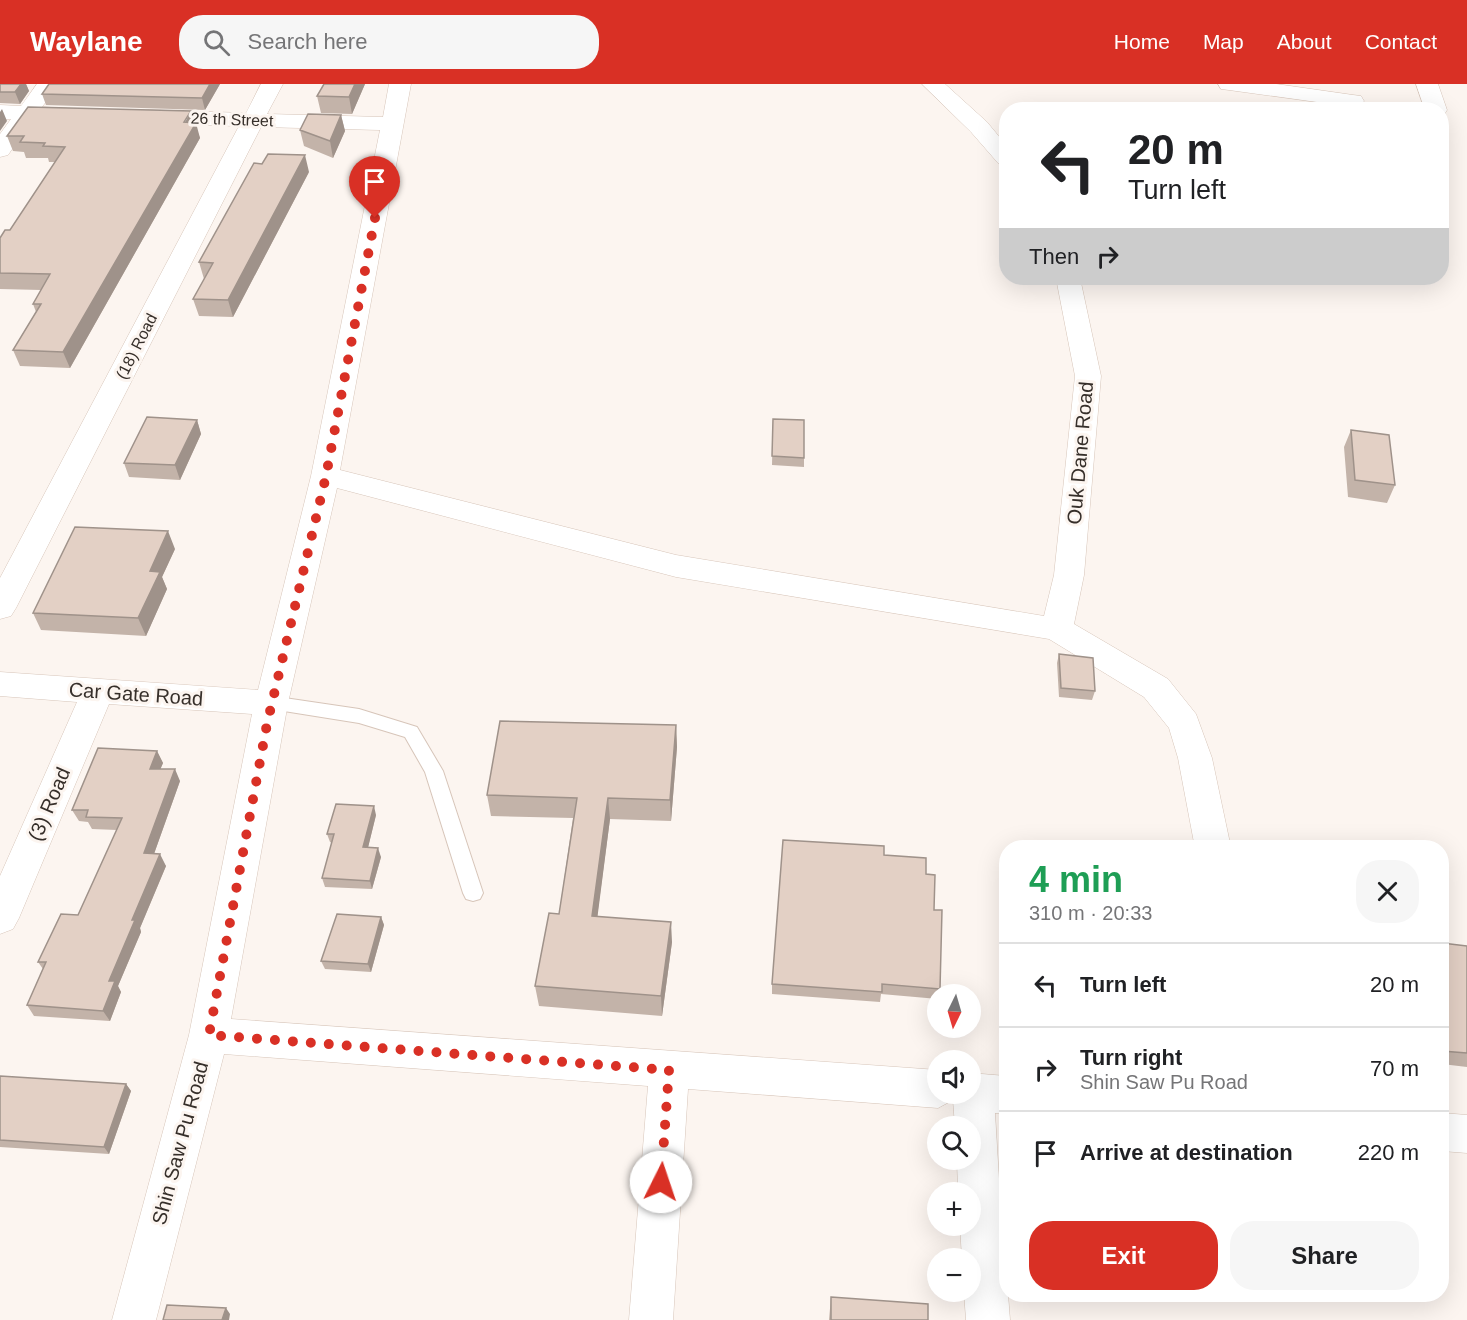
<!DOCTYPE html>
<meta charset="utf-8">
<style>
:root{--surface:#fff;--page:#f6f6f6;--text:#202124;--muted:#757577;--line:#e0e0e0;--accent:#d93025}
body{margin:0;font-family:Arial,sans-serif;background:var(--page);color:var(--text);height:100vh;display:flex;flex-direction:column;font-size:22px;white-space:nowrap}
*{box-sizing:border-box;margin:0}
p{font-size:20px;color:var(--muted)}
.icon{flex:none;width:33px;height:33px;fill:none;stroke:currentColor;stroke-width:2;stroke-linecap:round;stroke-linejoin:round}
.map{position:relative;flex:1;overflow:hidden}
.side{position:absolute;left:999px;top:756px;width:450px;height:462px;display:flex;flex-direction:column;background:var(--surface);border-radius:24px;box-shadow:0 6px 24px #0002}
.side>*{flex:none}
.banner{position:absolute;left:999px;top:18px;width:450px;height:183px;border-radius:24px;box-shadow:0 6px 24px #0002;background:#fff;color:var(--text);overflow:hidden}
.needle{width:39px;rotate:185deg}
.controls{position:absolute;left:927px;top:900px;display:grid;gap:12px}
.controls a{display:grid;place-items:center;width:54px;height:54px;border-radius:50%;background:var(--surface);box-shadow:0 6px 24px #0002;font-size:30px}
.pin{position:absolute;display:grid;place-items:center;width:51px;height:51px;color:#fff;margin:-62px -26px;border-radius:50% 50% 50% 0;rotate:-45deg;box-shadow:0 0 6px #0007}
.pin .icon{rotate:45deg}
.me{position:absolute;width:66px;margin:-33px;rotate:4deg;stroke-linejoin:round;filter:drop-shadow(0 0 4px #0008)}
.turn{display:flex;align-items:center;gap:21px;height:126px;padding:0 30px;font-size:27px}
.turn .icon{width:78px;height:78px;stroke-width:2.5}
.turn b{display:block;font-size:42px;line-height:51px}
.then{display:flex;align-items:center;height:57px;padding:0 30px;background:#0003;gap:12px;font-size:22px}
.round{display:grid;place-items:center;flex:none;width:63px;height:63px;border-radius:24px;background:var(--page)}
.summary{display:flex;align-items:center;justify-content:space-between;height:102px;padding:0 30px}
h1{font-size:36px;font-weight:700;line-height:45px;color:#1e9e55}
.button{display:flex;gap:12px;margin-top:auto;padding:12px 30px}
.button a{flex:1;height:69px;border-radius:24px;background:var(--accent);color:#fff;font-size:24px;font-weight:700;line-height:69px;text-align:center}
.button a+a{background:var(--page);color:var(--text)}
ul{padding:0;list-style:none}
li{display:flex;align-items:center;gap:18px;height:84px;padding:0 30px;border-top:2px solid var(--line)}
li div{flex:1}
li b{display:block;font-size:22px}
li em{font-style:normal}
header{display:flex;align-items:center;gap:36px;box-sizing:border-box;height:84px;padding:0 30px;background:var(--accent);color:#fff}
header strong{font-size:28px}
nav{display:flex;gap:33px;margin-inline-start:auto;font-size:21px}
.search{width:420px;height:54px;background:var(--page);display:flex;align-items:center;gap:15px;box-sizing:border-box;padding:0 21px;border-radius:24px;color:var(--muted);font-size:22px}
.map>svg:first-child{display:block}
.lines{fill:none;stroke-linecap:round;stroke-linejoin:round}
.lane-casing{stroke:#d7c5b9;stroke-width:2}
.street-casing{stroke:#d7c5b9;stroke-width:1}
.lane{fill:#fff;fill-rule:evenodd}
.street{fill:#fff;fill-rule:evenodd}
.wall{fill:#c3b3a9}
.shaded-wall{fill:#9f928a}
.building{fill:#e3d0c5;stroke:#9f928a;stroke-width:1.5}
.route{stroke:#d93025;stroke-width:10;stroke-dasharray:0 18}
.labels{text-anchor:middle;stroke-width:6;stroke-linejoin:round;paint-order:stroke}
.far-street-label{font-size:16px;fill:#362f2a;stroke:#fcf5f0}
.street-label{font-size:20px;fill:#362f2a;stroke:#fcf5f0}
</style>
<header>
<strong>Waylane</strong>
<div class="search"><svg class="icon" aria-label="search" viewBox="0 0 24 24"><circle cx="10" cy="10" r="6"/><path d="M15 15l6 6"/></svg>Search here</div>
<nav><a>Home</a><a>Map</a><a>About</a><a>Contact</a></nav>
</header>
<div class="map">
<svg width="1467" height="1236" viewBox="0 0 1467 1236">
<rect width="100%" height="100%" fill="#fcf5f0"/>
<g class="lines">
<g class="lane-casing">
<path id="lane" d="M271 612 359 625 417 643 443 687 483 809 480 815 473 817 466 815 463 809 425 688 405 653 359 639 265 624 262 619 265 614Z"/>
</g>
<g class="street-casing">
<path id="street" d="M37 0H59L42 23 78 25 81 30 78 35H33L8 71 0 73V50L11 35H0V21L21 22Z
M261 0H283L267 30 383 33 389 0H411L340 386 676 471 1044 532 1054 491 1075 292 1056 194H1080L1101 292 1084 491 1074 540 1168 595 1196 630 1212 674 1231 764H1195L1178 674 1169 644 1144 613 1049 555 676 493 337 404 288 619 231 935 938 986V1010H970V989L1006 992V1030L995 1029 1006 1210H1008L1010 1236H966L964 1208H970V1174H962L960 1142H970V1108H958L957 1076H970V1042H955L953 1016 938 1024 688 1005 673 1236H629L648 1002 224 970 156 1236H112L189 951 252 630 109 620 19 834 13 845 0 850V792L77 618 0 612V588L258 606 311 392 380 46 261 43 16 524 11 532 0 535V494L239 42 148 40 140 38 137 33 140 28 148 26 246 29Z
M922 0H945L987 38 1006 61V81L998 79 971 48Z
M1218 0H1276L1353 11 1361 12 1364 17 1361 22 1353 23 1229 6 1221 5Z
M1416 0H1438L1447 26 1444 31H1442V26H1425Z
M1442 1029 1467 1031V1069L1442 1067Z"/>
</g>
<use href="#lane" class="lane"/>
<use href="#street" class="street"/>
</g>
<path class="wall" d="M0 0H26L29 7 20 20 0 19Z
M49 0H220L205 26 46 21 42 10Z
M324 0H365L352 30 321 29 317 12Z
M341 31 345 47 333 74 304 62 300 46Z
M194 39 200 54 70 284 20 282 13 266 36 228 33 220 41 206 0 205V154L10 146 55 78H49L48 74H26L24 68 13 67 7 52Z
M309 88 233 233 199 232 193 215 204 195 199 178Z
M773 335 804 336V383L772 381Z
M197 336 201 350 180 396 129 393 124 379Z
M1351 346 1395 401 1387 419 1348 413 1344 363Z
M175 465 162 493 167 505 146 552 41 546 33 529Z
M1059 570 1095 607 1092 616 1059 613 1057 579Z
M676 641 677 663 671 737 610 735 597 833 672 858 662 932 539 922 535 902 559 830 573 734 491 732 487 711Z
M157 667 163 679 160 685 180 697 154 770 166 782 140 844 141 848 118 902 121 908 110 937 34 932 27 921 43 885 38 878 78 831 117 746 92 745 88 738 79 737 72 726Z
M376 731 368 763 381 773 372 805 325 803 322 794 332 759 330 758 327 750Z
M884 771 926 790 934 826 940 905 939 910H938V915L881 910 880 918 772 910V900Z
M1006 782V843L1003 795Z
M381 833 384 841 371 888 325 885 321 877Z
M1442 859 1467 862V983L1442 980Z
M0 992 126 1000 131 1007 109 1070 0 1063Z
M831 1213 928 1236H829Z"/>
<path class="shaded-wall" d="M21 0H26L29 7 20 20 15 8Z
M210 0H220L205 26 202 14Z
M355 0H365L352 30 349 13Z
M2 25 7 37 0 47V28Z
M191 27 195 41 196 39 200 54 70 284 63 268Z
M341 31 345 47 333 74 330 57Z
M305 71 309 88 233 233 228 216Z
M197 336 201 350 180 396 175 381Z
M168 447 175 465 162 493 167 505 146 552 138 534 150 487Z
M676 641 677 663 671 737 670 716Z
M157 667 163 679 156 696 150 685Z
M175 685 180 697 150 781 144 769Z
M608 714 610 735 595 852 592 832Z
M374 722 376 731 366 772 363 763Z
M378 764 381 773 372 805 370 797Z
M160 770 166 782 140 844 141 848 118 902 121 908 110 937 103 927 109 897 132 836Z
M381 833 384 841 371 888 368 880Z
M671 838 672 858 662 932 661 912Z
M126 1000 131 1007 109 1070 104 1063Z
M226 1224 230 1230 229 1236H222Z"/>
<path class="building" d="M0 0H21L15 8H0Z
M49 0H210L202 14 42 10Z
M324 0H355L349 13 317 12Z
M28 23 191 27 184 38 196 39 63 268 13 266 41 220H33L50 190 0 189V154L5 146H10L65 63 43 62 45 59 20 58 24 52H7Z
M308 30 341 31 330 57 300 46Z
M268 70 305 71 228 216 193 215 213 179 199 178 254 79 262 80Z
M147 333 197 336 175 381 124 379Z
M773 335 804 336V374L772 372Z
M1351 346 1389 351 1395 401 1355 396Z
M75 443 168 447 150 487 160 488 138 534 33 529Z
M1059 570 1093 574 1095 607 1061 604Z
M500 637 676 641 670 716 608 714 592 832 671 838 661 912 535 902 549 829 559 830 577 714 487 711Z
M98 664 157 667 150 685H175L144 769 160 770 132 836H135L109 897H115L103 927 27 921 46 878H38L61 830 78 831 122 734 86 733 88 726H72Z
M336 720 374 722 363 763 378 764 370 797 322 794 334 750H327Z
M783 756 884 762V771L926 774V790L935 791 934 826H942L940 905 882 900V908L772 900Z
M337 830 381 833 368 880 321 877Z
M1442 859 1467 862V969L1442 967Z
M0 992 126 1000 104 1063 0 1056Z
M831 1213 928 1220V1236H831Z
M167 1221 226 1224 222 1236H163Z"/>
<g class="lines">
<path class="route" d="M375 134 326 392 267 640 209 951 669 986 661 1098"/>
</g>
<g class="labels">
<g class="far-street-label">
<text transform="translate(232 35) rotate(2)" y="6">26 th Street</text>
<text transform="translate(136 262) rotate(-63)" y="6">(18) Road</text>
</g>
<g class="street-label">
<text transform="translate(1080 369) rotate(-85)" y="7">Ouk Dane Road</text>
<text transform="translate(136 610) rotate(4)" y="7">Car Gate Road</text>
<text transform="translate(49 720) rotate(-67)" y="7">(3) Road</text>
<text transform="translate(180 1059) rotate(-75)" y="7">Shin Saw Pu Road</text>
</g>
</g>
</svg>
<div class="controls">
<a><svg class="needle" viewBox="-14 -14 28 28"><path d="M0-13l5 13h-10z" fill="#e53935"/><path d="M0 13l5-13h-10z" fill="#757577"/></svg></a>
<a><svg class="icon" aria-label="sound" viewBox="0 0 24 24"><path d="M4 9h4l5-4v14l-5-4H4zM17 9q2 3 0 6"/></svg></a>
<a><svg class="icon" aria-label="search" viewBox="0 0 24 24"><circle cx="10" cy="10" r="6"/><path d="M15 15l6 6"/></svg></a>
<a>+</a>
<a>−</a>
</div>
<div class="pin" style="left:375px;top:134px;background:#d93025"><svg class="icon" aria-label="arrive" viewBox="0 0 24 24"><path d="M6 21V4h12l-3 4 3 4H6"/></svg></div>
<svg class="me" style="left:661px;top:1098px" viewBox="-20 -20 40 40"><circle r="19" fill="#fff"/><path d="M0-13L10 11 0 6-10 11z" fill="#d93025"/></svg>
<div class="banner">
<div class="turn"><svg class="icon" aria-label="left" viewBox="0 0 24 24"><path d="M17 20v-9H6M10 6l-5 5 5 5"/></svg><div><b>20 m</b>Turn left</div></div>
<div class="then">Then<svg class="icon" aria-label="right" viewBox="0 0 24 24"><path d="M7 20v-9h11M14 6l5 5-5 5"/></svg></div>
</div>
<section class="side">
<div class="summary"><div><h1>4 min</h1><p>310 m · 20:33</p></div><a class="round"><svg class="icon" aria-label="close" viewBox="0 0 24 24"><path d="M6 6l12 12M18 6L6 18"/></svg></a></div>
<ul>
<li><svg class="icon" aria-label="left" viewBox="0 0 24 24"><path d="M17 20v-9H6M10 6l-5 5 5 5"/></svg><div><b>Turn left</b></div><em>20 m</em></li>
<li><svg class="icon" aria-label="right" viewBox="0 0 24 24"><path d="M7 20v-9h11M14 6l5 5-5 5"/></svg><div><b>Turn right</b><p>Shin Saw Pu Road</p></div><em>70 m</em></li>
<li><svg class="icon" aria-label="arrive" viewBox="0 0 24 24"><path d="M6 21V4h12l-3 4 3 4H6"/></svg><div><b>Arrive at destination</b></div><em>220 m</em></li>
</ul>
<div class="button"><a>Exit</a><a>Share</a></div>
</section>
</div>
